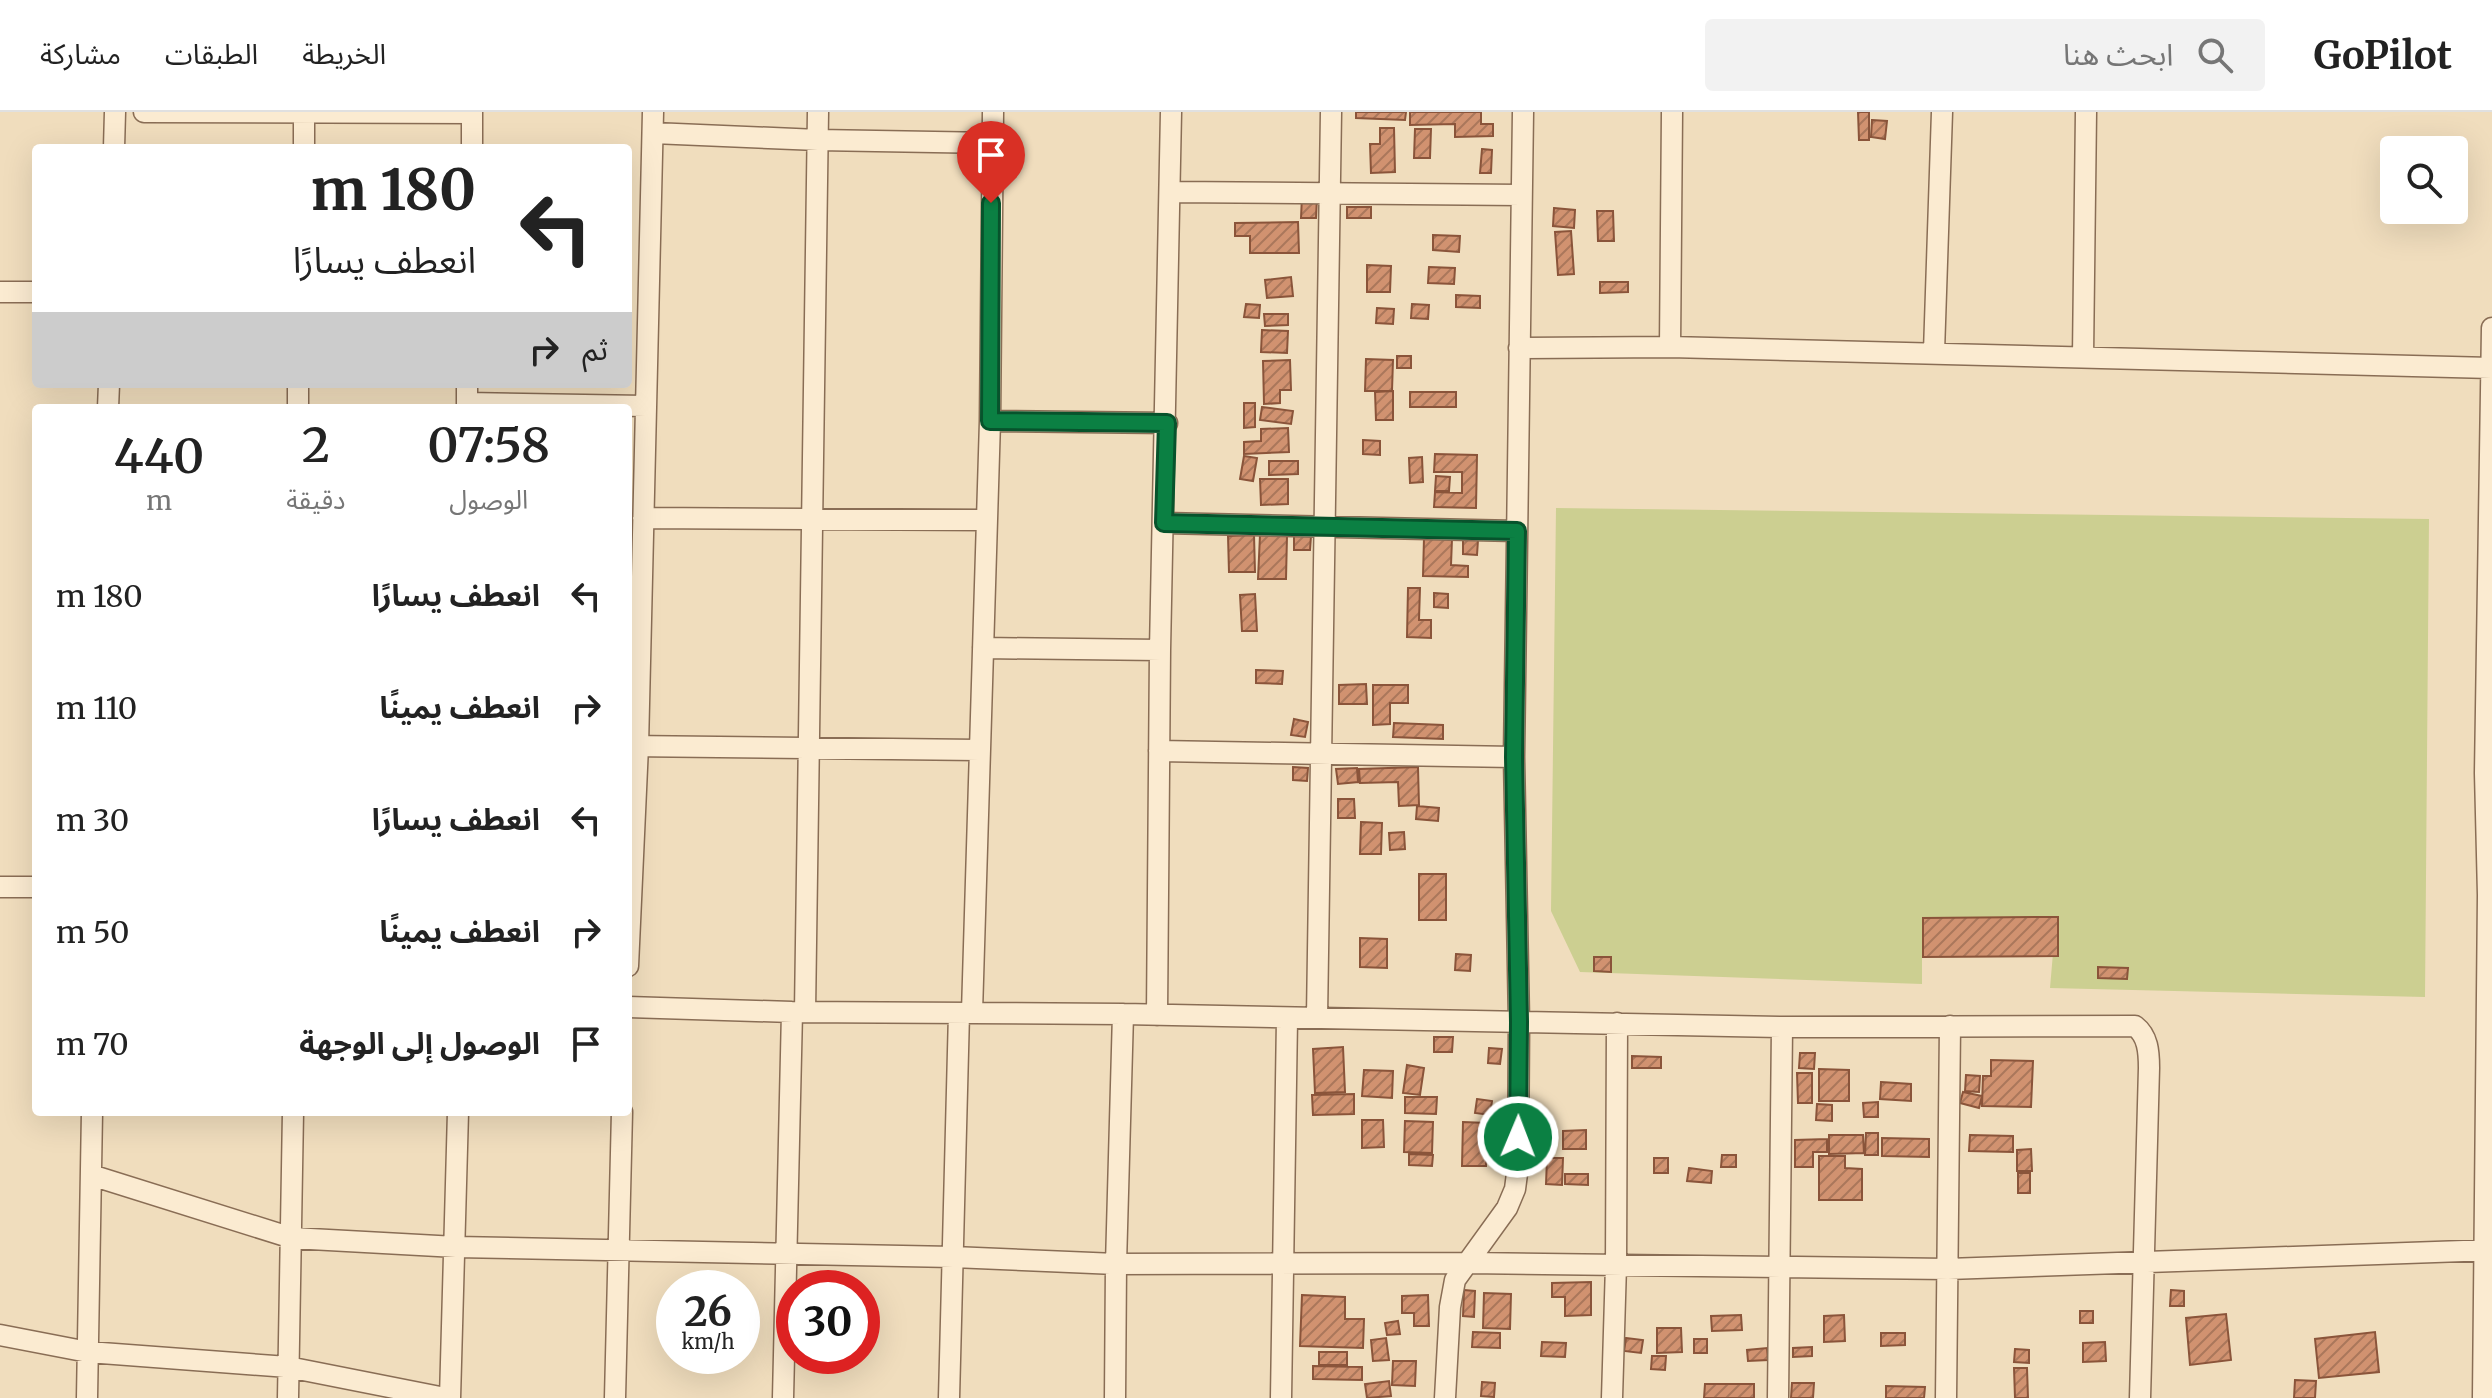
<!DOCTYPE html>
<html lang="ar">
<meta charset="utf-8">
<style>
:root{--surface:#fff;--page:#f2f2f2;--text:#222;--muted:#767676;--line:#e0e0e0}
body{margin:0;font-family:Merriweather,"Noto Sans Arabic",serif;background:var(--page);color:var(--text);direction:rtl;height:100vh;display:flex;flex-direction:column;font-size:30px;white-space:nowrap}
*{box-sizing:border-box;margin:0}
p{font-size:26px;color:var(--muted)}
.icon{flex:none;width:44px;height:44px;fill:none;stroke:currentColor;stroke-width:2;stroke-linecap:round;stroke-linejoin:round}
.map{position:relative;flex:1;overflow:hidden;direction:ltr}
.sheet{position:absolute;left:32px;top:292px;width:600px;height:712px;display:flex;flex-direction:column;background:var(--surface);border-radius:8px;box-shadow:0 8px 32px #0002;direction:rtl}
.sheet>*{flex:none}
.banner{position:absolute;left:32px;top:32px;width:600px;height:244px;border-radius:8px;box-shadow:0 8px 32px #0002;direction:rtl;background:#fff;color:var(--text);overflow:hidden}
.controls{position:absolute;left:2380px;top:24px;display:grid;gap:16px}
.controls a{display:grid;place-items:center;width:88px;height:88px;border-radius:8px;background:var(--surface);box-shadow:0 8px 32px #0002;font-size:40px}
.speed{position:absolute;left:656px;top:1158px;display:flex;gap:16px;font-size:40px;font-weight:700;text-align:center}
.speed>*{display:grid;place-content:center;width:104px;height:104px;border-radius:50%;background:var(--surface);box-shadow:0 8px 32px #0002;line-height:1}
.speed small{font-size:20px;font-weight:400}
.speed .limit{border:12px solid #d22;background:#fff;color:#111}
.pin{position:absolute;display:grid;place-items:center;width:68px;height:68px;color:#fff;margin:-82px -34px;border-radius:50% 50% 50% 0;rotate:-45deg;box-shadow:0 0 8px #0007}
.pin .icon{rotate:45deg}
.me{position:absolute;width:88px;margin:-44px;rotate:1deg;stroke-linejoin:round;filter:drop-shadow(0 0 6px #0008)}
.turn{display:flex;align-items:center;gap:28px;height:168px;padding:0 24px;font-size:36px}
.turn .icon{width:104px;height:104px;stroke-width:2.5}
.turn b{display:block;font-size:56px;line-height:68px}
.then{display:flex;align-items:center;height:76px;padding:0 24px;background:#0003;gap:16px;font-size:30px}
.eta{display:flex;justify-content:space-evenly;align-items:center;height:136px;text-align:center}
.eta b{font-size:48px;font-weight:600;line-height:56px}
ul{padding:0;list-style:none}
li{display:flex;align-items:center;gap:24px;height:112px;padding:0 24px}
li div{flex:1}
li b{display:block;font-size:30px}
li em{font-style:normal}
header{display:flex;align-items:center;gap:48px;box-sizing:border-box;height:112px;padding:0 40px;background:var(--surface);border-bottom:2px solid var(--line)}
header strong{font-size:38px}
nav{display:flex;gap:44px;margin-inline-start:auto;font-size:28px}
.search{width:560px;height:72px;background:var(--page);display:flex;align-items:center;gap:20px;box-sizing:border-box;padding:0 28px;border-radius:8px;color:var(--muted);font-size:30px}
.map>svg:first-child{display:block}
.green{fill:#cccf91}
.building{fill:url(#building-hatch);stroke:#8a543a;stroke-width:2}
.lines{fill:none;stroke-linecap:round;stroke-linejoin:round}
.street-casing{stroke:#896d55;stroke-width:23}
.street{stroke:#fbebd1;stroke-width:20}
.route-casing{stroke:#07532c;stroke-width:20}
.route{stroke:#0b8043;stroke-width:14}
</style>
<header>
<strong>GoPilot</strong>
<div class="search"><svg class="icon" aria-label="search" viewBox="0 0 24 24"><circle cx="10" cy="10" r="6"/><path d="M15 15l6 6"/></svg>ابحث هنا</div>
<nav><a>الخريطة</a><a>الطبقات</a><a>مشاركة</a></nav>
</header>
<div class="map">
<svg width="2492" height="1286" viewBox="0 0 2492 1286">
<defs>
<pattern id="building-hatch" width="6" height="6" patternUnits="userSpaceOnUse" patternTransform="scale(2)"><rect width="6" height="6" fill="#d19270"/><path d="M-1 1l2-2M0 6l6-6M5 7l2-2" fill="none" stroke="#aa775b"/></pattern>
</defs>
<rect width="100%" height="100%" fill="#f0ddbd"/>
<path class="green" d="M1556 396 2429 407 2425 885 2050 876 2053 841 1922 840V872L1580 860 1551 799Z"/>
<path class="building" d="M1356 0H1406L1405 8 1356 6Z
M1410 0H1481V12H1493V24L1455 25V12L1410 13Z
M1858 0H1869V28H1859Z
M1872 8 1887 9 1885 27 1871 25Z
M1380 16H1394L1395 60 1371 61 1370 32H1380Z
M1415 17H1431L1430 46H1414Z
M1482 37 1492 38 1491 61H1480Z
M1302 84 1317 85 1316 106H1301Z
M1347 95H1371V106H1347Z
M1554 96 1575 98 1574 116 1553 114Z
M1597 99H1613L1614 129H1598Z
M1298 110 1299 141H1250V124H1235V111Z
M1571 119 1574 162 1558 163 1555 120Z
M1433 123 1460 124 1459 140 1433 138Z
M1367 153 1391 154 1390 180H1367Z
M1429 155 1455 156 1454 172 1428 171Z
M1291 165 1293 184 1267 186 1265 168Z
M1600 170H1628V180L1600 181Z
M1456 183 1480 184V196L1456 195Z
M1246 192 1260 193 1259 206 1244 205Z
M1412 192 1429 193 1428 207 1411 206Z
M1377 196 1394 197 1393 212 1376 211Z
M1264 202H1288V213L1265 214Z
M1262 218 1288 219 1287 241 1261 240Z
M1397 244H1411V256H1397Z
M1366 247 1393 248 1392 279H1365Z
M1290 248 1291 278H1280V291L1264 292 1263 249Z
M1393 279V308H1376L1375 280Z
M1410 280H1456V295H1410Z
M1244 291H1255V315L1244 316Z
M1262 295 1293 299 1291 312 1260 308Z
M1288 316 1289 340 1244 342V330L1261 329V317Z
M1363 328 1380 329V343L1363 342Z
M1435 342 1477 343 1476 396 1434 395 1435 380 1462 381V360H1434Z
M1244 344 1257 346 1253 369 1240 367Z
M1422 345 1423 370 1410 371 1409 346Z
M1269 349H1298V362L1269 363Z
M1436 364 1450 365 1449 379H1435Z
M1260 367H1288V392L1261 393Z
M1254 423 1255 460H1229L1228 424Z
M1260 423 1287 424 1286 467H1258Z
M1294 424H1311L1310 438H1294Z
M1424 426 1452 427 1451 453 1468 454V465L1423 464Z
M1463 428H1478L1477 443 1463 442Z
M1408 476H1420L1419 508H1431V526L1407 525Z
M1434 481 1448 482V496L1434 495Z
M1255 482 1257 519H1242L1240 483Z
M1256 558 1283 559 1282 572 1256 571Z
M1366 572 1367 592H1339V573Z
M1373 573H1408V591H1390V612L1373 613Z
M1294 607 1308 610 1305 625 1291 623Z
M1394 611 1443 613V627L1393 625Z
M1293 655 1308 656 1307 669 1293 668Z
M1418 655 1419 693 1399 694 1398 670 1360 671 1359 657Z
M1357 656 1358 670 1338 672 1336 657Z
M1338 687H1354L1355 706H1338Z
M1417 694 1439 696 1438 709 1416 707Z
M1361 710 1382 711 1381 742H1360Z
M1404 720 1405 737 1390 738 1389 721Z
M1419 762H1446V808H1419Z
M2034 805H2058V844L1923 845V806Z
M1360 826 1387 827V856L1360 855Z
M1456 842 1471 843 1470 859 1455 858Z
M1594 845H1611V860L1594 859Z
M2098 855 2128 856 2127 867 2098 866Z
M1434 925H1453L1452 940H1434Z
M1343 935 1345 980 1315 981 1313 937Z
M1489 936 1502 937 1500 952 1488 951Z
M1800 941H1815L1814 957 1799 956Z
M1632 944 1661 945V956H1632Z
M1991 948 2033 949 2031 995 1982 994 1983 964H1991Z
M1407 953 1424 956 1420 983 1403 981Z
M1819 957 1849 958V989H1819Z
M1364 958 1393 959 1392 986 1362 984Z
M1797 961H1812V991H1798Z
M1966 963 1980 964 1979 980 1965 979Z
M1881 970 1911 972V989L1880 987Z
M1963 980 1982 984 1979 996 1960 991Z
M1354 982V1002L1313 1003 1312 983Z
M1405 985H1437L1436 1002 1405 1001Z
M1477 987 1492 989 1490 1003 1475 1001Z
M1878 990V1005H1864L1863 991Z
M1817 992 1832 993V1009L1816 1008Z
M1362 1008H1383L1384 1035 1362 1036Z
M1405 1009 1433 1010 1432 1041 1404 1040Z
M1463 1010 1487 1011 1486 1054H1462Z
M1586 1018V1037H1563V1019Z
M1866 1021H1878V1043H1865Z
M1829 1023H1863L1864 1041 1829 1042Z
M1970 1023 2013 1024V1040L1969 1039Z
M1882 1026 1929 1027V1045L1882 1044Z
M1827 1027V1040H1813V1055H1795V1028Z
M2031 1037 2032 1059H2017V1038Z
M1409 1042 1433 1043 1432 1054 1409 1053Z
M1722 1043H1736V1055H1721Z
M1819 1044H1845V1056L1862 1057V1088H1819Z
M1547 1046H1563L1562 1073 1546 1072Z
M1654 1046H1668V1061H1654Z
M1689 1056 1712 1059 1711 1071 1687 1069Z
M2018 1061H2030V1081H2018Z
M1565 1062H1588V1073L1565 1072Z
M1591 1170V1203L1565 1204V1185H1552V1171Z
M1464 1178 1475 1179 1474 1205 1463 1204Z
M2171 1178 2184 1179V1194H2170Z
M1484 1181 1511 1182 1510 1217 1483 1216Z
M1302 1183 1345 1185V1207H1364L1363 1236 1300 1234Z
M1428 1183 1429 1214H1414V1201H1402V1184Z
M2080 1199H2093V1211H2080Z
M2226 1202 2231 1248 2190 1253 2186 1206Z
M1741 1203 1742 1218 1712 1219 1711 1204Z
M1844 1203 1845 1229 1824 1230V1204Z
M1398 1209 1400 1222 1387 1223 1385 1211Z
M1657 1216H1681L1682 1240 1657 1241Z
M1473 1220 1500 1221V1236L1472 1235Z
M2375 1220 2379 1260 2319 1266 2315 1227Z
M1881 1221H1905V1233L1881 1234Z
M1386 1226 1389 1248 1373 1249 1371 1228Z
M1626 1226 1643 1228 1641 1241 1624 1239Z
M1694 1227H1707V1241H1694Z
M1542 1230 1566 1231 1565 1245 1541 1244Z
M2105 1230 2106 1249 2083 1250V1231Z
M1812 1235V1244L1793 1245V1236Z
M1767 1236 1768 1248 1748 1249 1747 1238Z
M2015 1237 2029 1238V1251L2014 1250Z
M1319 1240H1347V1253H1319Z
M1652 1244H1666L1665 1258 1651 1257Z
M1393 1249H1416L1415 1274 1392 1273Z
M1313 1254 1362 1255V1268L1313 1267Z
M2014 1256H2027L2028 1286H2015Z
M2295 1268 2316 1269 2315 1286H2294Z
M1389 1269 1391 1284 1367 1286 1365 1272Z
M1482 1270 1495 1271 1494 1285 1481 1284Z
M1792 1271H1814L1813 1286H1791Z
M1705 1272H1754V1286H1704Z
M1886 1274 1925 1275 1924 1286H1886Z"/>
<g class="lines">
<g class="street-casing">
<path id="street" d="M144 0 472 1
M653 21 818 28 992 31
M114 36 115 0
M304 36V0
M472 36V0
M1171 80 1521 83
M0 180H36
M1670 235 1672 0
M1519 236 1670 235 2491 256
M1934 240 1942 0
M2083 244 2086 0
M467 291 645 294
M108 296 109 272
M298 296V272
M467 296V272
M990 309 1167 311
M643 406 987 408
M1164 411 1517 419
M983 536 1160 538
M628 634 978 638
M1159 639 1514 645
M0 775H36
M628 854 638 634 653 0
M628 895 792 900 1123 902 1782 915 2135 914C2148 924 2149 940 2149 956L2140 1286
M805 900 818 0
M972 900 990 309 993 0
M1157 903 1160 538 1171 0
M1317 905 1331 0
M91 1063 292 1126 456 1135 953 1145 1116 1152 1468 1151 1948 1157 2492 1138
M0 1223 88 1240 288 1255 445 1286
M87 1286 92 1000
M288 1286 293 1000
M450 1286 458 1000
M615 1286 622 1000
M783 1286 792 900
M949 1286 959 901
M1115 1286 1116 1152 1123 902
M1281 1286 1287 907
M1445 1286 1450 1195 1455 1168 1507 1096 1515 1077 1518 1054 1519 910 1514 645 1523 0
M1612 1286 1616 1153 1617 911
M1778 1286 1782 915
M1946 1286 1950 914
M2483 1286 2488 783 2485 661 2492 216"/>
</g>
<use href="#street" class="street"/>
</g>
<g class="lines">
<g class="route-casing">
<path id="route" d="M991 91 990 309 1167 311 1164 411 1517 419 1514 645 1519 910 1518 1025"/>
</g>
<use href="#route" class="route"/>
</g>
</svg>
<div class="controls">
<a><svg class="icon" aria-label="search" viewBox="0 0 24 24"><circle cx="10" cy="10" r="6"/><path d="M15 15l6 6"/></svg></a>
</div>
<div class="speed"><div>26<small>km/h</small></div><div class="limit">30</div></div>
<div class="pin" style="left:991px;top:91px;background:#d93025"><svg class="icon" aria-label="arrive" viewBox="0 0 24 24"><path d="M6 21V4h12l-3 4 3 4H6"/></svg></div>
<svg class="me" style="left:1518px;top:1025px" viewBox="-20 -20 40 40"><circle r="17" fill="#0b8043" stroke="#fff" stroke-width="3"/><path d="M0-11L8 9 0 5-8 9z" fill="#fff"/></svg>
<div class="banner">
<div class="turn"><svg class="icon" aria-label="left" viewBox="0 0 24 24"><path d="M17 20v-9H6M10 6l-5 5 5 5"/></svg><div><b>180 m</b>انعطف يسارًا</div></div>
<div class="then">ثم<svg class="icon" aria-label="right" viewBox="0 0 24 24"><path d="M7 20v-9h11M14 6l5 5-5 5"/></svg></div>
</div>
<section class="sheet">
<div class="eta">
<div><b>07:58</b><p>الوصول</p></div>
<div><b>2</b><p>دقيقة</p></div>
<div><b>440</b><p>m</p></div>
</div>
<ul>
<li><svg class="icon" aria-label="left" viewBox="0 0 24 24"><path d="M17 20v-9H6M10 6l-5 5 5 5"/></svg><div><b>انعطف يسارًا</b></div><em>180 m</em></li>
<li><svg class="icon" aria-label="right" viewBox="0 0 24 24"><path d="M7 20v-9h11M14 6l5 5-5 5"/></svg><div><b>انعطف يمينًا</b></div><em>110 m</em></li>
<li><svg class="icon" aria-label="left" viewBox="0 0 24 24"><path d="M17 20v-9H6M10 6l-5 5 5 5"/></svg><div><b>انعطف يسارًا</b></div><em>30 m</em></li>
<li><svg class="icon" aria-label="right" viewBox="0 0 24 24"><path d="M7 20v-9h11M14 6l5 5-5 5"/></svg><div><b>انعطف يمينًا</b></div><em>50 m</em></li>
<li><svg class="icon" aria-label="arrive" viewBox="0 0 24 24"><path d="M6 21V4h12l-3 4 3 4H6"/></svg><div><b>الوصول إلى الوجهة</b></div><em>70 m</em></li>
</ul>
</section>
</div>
